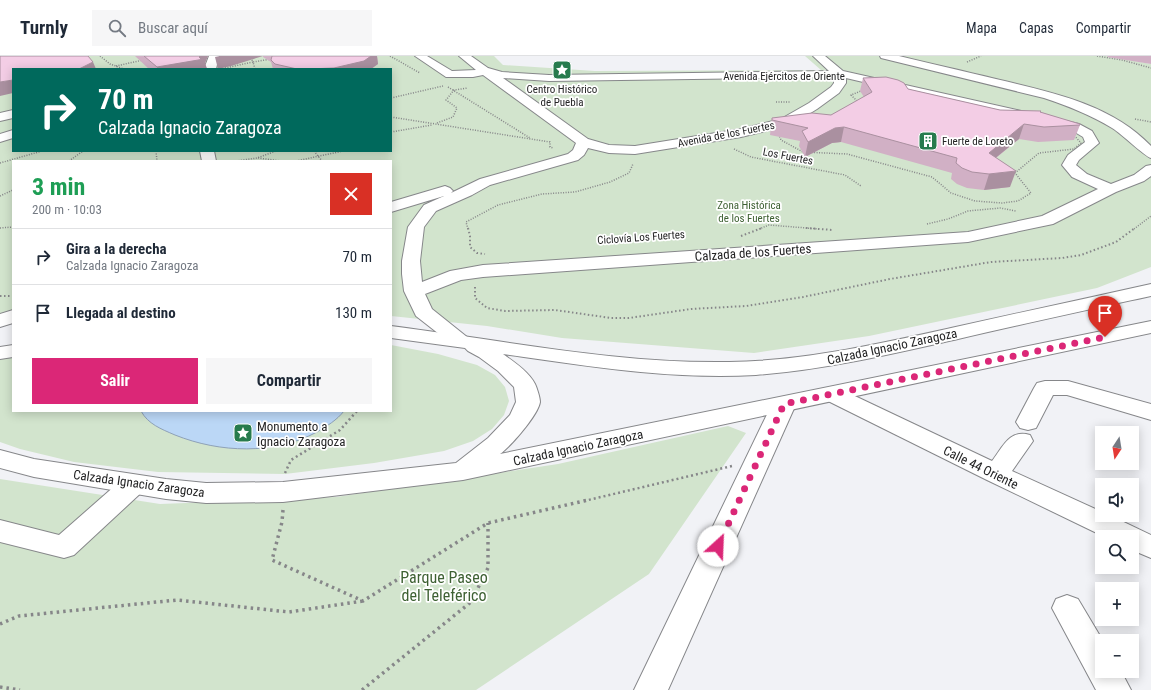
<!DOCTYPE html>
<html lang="es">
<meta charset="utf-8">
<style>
:root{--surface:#fff;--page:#f6f6f7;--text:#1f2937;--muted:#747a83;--line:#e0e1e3;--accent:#db2777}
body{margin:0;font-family:"Roboto Condensed",sans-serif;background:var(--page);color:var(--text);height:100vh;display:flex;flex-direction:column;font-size:15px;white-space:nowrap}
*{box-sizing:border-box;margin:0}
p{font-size:13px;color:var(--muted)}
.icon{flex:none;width:22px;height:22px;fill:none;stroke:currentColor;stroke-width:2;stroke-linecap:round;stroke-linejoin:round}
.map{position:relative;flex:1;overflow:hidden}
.panel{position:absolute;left:12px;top:104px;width:380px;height:252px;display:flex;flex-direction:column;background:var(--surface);border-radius:0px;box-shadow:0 2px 10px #0003}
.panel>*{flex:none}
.top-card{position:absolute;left:12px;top:12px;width:380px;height:84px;border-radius:0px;box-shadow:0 2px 10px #0003;background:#00695c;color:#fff;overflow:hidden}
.needle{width:26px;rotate:192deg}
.fabs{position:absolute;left:1095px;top:370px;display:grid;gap:8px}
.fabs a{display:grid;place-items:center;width:44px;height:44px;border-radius:0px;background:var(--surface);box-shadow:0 2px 10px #0003;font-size:20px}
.pin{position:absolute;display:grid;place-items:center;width:34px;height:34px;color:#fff;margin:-41px -17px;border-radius:50% 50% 50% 0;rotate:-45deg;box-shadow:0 0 4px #0007}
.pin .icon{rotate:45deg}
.me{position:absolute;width:44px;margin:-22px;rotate:25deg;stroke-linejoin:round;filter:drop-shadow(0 0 3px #0008)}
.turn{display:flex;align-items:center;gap:14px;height:84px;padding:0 20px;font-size:18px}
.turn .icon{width:52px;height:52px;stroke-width:2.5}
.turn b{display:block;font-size:28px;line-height:34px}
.round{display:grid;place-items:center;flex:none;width:42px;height:42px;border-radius:0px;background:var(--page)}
.headline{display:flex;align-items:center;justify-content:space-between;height:68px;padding:0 20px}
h1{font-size:24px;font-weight:700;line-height:30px;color:#1e9e55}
.button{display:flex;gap:8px;margin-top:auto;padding:8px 20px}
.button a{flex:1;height:46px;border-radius:0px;background:var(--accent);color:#fff;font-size:16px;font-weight:700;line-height:46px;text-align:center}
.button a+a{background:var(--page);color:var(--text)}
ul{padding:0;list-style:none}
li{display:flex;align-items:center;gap:12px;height:56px;padding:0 20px;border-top:1px solid var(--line)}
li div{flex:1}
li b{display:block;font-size:15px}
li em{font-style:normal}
header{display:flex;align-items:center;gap:24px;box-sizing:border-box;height:56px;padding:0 20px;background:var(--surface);border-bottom:1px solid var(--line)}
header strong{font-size:19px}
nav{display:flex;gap:22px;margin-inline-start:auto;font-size:14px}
.search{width:280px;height:36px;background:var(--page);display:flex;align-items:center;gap:10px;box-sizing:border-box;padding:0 14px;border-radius:0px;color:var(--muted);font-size:15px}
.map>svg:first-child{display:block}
.green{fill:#d2e4cd;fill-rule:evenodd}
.water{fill:#bbd7f6;stroke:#8ea1b7}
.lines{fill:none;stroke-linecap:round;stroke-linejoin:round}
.minor-casing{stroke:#86878a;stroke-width:2}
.major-casing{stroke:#86878a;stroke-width:2}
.path-far3{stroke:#868689;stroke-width:1.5;stroke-dasharray:1 1.5;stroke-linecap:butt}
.path-far2{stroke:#868689;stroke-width:2;stroke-dasharray:1.5 2.5;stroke-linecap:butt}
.path-far1{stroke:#868689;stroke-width:2.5;stroke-dasharray:2 3;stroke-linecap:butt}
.path{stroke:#868689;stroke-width:3.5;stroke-dasharray:2.5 4;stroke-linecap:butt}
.minor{fill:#fff;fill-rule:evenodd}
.major{fill:#fff;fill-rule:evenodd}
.wall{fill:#d1b0c5}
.shaded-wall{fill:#aa90a0}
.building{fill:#f3cde5;stroke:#aa90a0}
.route{stroke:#db2777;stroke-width:7;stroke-dasharray:0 12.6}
.labels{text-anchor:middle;stroke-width:3.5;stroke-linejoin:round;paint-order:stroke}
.far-street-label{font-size:11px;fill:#242425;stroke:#fff}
.far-poi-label{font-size:11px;fill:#242425;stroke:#fff}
.far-park-label{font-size:11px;fill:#3e6133;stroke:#fff}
.street-label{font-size:13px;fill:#242425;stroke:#fff}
.poi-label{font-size:13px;fill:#242425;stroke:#fff;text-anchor:start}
.near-park-label{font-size:16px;fill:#3e6133;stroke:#fff}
</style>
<header>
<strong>Turnly</strong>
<div class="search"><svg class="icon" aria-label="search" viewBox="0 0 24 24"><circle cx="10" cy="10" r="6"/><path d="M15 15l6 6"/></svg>Buscar aquí</div>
<nav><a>Mapa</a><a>Capas</a><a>Compartir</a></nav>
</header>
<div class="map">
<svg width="1151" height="634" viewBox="0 0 1151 634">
<rect width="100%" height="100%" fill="#f1f2f6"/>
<path class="green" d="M0 0H494L503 9 595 15 821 14 805 0H1108L1151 8V211L1097 232 869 280 754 297 562 282 487 270 391 260V105H13V265L0 266ZM13 13H391V95H13Z
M391 289 438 298 477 309 495 319 505 331 509 345 504 359 492 373 473 385 444 395 374 407 285 418 158 416 74 406 20 393 0 386V301L13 298V355H391Z
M728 370 746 377 649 518 476 634H0V423L160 448 336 441 558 408Z"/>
<path class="water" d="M141 355H344C337 364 327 370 317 376 274 399 220 397 175 379 161 373 148 368 141 355Z"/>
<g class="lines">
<g class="minor-casing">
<path id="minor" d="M209 0H219L216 13H204Z
M415 0H427L452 15 476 14 459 0H471L488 12 502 16 549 19 829 15 813 0H825L843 15 1079 68 1092 75 1099 87 1079 104 1076 109 1087 118 1111 128 1134 119 1146 110 1151 109V120L1144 125 1116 136 1053 168 968 186 483 221 461 224 425 238 432 253 467 281 470 285 467 289 460 291 453 289 416 260 404 235 402 218V205L408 171 424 149 444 140 391 156V146L445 130 450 132 453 135 451 137 480 123 568 98 573 94 576 87 483 19 473 21H446ZM834 21V27L831 31 809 47 781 63 741 73 635 90 609 89 588 83 503 22 549 25ZM846 22 1073 75 1083 81 1085 86 1068 99 1062 109 1072 121 1098 133 1042 160 968 176 483 209 450 215 422 226 420 205 424 171 436 155 472 139 490 129 578 104 584 99 588 92 609 97 635 98 741 81 791 69 817 53 839 37 846 27Z
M880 0H899C931 8 964 15 996 23 1051 36 1111 48 1151 90V102C1144 100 1122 78 1112 72 1091 59 1068 50 1044 42L881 2Z
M13 54V62L0 65V57Z
M13 74V82L0 86V78Z
M200 95H214L216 105H202Z
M13 254V267L0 271V258Z
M1045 325H1068L1151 348V364L1067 339H1053L1036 372 1028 374 1020 372 1016 366 1034 332 1037 327Z
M832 331 840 333 992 405C1003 391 1009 373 1030 379L1033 385 1012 415 1102 456V459H1109L1151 479V502L1132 494V481H1105L987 424 824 343 821 338 824 333Z
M784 341 792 343 796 348 668 634H634L772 348 776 343Z
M134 419 143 421 147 428 143 435 74 499 64 502 0 486V464L59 479 125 421Z
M1067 539 1078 543 1103 585 1102 615H1121L1131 634H1096L1052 552 1056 543Z"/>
</g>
<g class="major-casing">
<path id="major" d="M1151 228V240C1087 254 1022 268 958 283 891 298 824 314 756 319 672 324 587 310 503 298 514 306 529 316 535 328 537 332 540 342 540 346 538 359 511 390 500 398L1151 265V277L463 424 283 446 206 447 166 443 34 421 0 412V394L34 403 166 423 206 427 283 426 456 407 488 382 510 359 516 346 514 331 498 315 479 301 468 295 465 292 391 282V270C503 284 616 308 729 306 804 305 878 288 951 272 1017 257 1084 243 1151 228Z
M13 289V301L0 303V291Z"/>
</g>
<path class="path-far3" d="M100 0 110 8 124 13
M390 0 420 17
M1097 0 1122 4 1151 12
M967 6 981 0
M116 10 143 4
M225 12 253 6 250 0
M255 13 253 6 271 3
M448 31 530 82
M866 33H885L1058 70 1071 76 1081 87 1074 93 1039 97 1015 117 1031 137 1018 145 1002 147 975 145 951 137 932 121 847 98 803 96 781 84 779 79C793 68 808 73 824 68 837 64 849 55 860 48L851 39Z
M391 42 443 30
M776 46H791
M391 61 550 86V91L553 92
M1135 63 1151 66
M437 67 453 61 457 52 446 44 454 34 468 32
M391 76 432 69
M734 93 751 101 845 119 861 130
M156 95 157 105
M314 95 322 105
M258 102 281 105
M69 105 83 95
M236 105 257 102 276 95
M296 105 343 95
M0 107 42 95
M0 140 13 134
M927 168 948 163 968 155 1000 152 1016 155
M0 172 13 171
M468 173 466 166 498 149 542 138 575 136 610 126 629 117 633 108
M759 173 769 169 819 173
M1134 173 1151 160"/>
<path class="path-far2" d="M468 172 470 180V191L477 197 485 198
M806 172 833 174
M741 180 762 172
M475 231V242L487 252 505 255 555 254 611 262H629L691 253 746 250 803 241 890 223 991 206 1062 202 1081 199 1116 186 1135 172
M0 240H13"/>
<path class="path-far1" d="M285 417 291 404 340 374 357 355
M584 445 732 410"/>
<path class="path" d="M283 454 282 466 272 504 363 545 488 467 588 444
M0 568 19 560 177 544 289 556 363 545
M0 631 20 634
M362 634 471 546 488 512V467"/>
<use href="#minor" class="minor"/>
<use href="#major" class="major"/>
</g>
<path class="wall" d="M135 0H208L205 7 207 13H149Z
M263 0H377L378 8 371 13H273L271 6 263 1Z
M1108 0H1151V8L1107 1Z
M863 22 908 33 1000 54 1041 56 1080 69 1074 84 1038 86 1019 83 996 102 1010 131 984 134 967 132 957 128 951 123 952 117 841 86 832 87 805 101 799 90 800 85 770 79 772 62 831 59 864 41 860 35Z"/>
<path class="shaded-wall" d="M200 0H208L205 7 207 13H157V11L199 1Z
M220 0H263L231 10 218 13 215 1Z
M371 0H377L378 8 371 13H334V12Z
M93 6 96 13H79Z
M13 24V37L0 40V26Z
M1024 68 1019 83 983 112 989 97Z
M844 71 841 86 832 87 805 101 808 86 835 72Z
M1016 115 1010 131 984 134 989 118Z"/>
<path class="building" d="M0 0H88L93 6 79 13H13V24L0 26Z
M144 0H200L199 1 201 3H204L157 11Z
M272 0H371L364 5 334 12 308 13H297L275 8 271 4Z
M886 21 898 24 904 27 908 33 1000 54 1041 55 1040 56 1080 68V69L1044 71 1024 68 989 97 1016 115 989 118 972 116 962 112 956 107 957 102 844 71 835 72 808 86 802 75 808 72 772 64V62L812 57 831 59 872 36 863 22Z"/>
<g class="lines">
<path class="route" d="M718 490 784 348 1105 281"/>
</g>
<defs>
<g id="sight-square" transform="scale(1)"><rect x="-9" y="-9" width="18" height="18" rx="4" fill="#277b4d" stroke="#fff"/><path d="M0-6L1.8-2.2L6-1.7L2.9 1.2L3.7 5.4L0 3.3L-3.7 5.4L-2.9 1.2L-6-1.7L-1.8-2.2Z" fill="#fff"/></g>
<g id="building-square" transform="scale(1)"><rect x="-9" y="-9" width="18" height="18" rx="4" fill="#277b4d" stroke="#fff"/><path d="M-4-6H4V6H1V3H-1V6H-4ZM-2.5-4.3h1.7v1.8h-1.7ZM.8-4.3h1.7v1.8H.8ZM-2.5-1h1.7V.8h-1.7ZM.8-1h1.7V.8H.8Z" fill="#fff"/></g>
</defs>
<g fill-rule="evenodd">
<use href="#sight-square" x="562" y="14"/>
<use href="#building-square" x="928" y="85"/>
<use href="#sight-square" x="243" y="377"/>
</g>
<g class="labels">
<g class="far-street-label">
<text x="784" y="24">Avenida Ejércitos de Oriente</text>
<text transform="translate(726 78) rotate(-11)" y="4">Avenida de los Fuertes</text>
<text transform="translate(788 100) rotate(11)" y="4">Los Fuertes</text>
<text transform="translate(641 181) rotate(-4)" y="4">Ciclovía Los Fuertes</text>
</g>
<g class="far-poi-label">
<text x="562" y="37">Centro Histórico<tspan x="562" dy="13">de Puebla</tspan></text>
<text x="942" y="89" text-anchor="start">Fuerte de Loreto</text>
</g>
<g class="far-park-label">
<text x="749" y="153">Zona Histórica<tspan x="749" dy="13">de los Fuertes</tspan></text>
</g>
<g class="street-label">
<text transform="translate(753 196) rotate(-4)" y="5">Calzada de los Fuertes</text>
<text transform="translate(892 290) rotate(-12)" y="5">Calzada Ignacio Zaragoza</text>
<text transform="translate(578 391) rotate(-12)" y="5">Calzada Ignacio Zaragoza</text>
<text transform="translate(981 411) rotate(26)" y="5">Calle 44 Oriente</text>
<text transform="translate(139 427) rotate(8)" y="5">Calzada Ignacio Zaragoza</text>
</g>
<g class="poi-label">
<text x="257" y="375">Monumento a<tspan x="257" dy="15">Ignacio Zaragoza</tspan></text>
</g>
<g class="near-park-label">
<text x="444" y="527">Parque Paseo<tspan x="444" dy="18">del Teleférico</tspan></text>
</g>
</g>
</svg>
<div class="fabs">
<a><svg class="needle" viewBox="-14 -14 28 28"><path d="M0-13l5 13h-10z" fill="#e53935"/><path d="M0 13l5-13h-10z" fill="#747a83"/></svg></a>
<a><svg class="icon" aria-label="sound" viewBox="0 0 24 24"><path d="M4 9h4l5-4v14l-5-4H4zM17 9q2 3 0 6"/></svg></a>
<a><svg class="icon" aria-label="search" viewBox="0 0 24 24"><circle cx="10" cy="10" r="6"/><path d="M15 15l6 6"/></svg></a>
<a>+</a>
<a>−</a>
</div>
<div class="pin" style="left:1105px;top:281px;background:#d93025"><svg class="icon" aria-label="arrive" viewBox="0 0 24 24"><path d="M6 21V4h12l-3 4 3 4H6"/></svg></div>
<svg class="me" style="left:718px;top:490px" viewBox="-20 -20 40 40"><circle r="19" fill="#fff"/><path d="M0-13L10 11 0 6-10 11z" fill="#db2777"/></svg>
<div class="top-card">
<div class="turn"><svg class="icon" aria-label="right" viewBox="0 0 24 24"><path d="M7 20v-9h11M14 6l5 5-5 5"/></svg><div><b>70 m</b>Calzada Ignacio Zaragoza</div></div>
</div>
<section class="panel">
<div class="headline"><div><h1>3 min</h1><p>200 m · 10:03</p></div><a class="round" style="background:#d93025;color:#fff"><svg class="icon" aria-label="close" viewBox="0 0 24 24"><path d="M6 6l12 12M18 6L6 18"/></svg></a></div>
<ul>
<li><svg class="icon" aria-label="right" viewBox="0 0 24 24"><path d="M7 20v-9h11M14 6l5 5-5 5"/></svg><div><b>Gira a la derecha</b><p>Calzada Ignacio Zaragoza</p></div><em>70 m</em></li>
<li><svg class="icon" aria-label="arrive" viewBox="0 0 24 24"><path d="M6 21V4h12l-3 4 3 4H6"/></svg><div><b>Llegada al destino</b></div><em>130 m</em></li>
</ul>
<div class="button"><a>Salir</a><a>Compartir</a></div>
</section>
</div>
